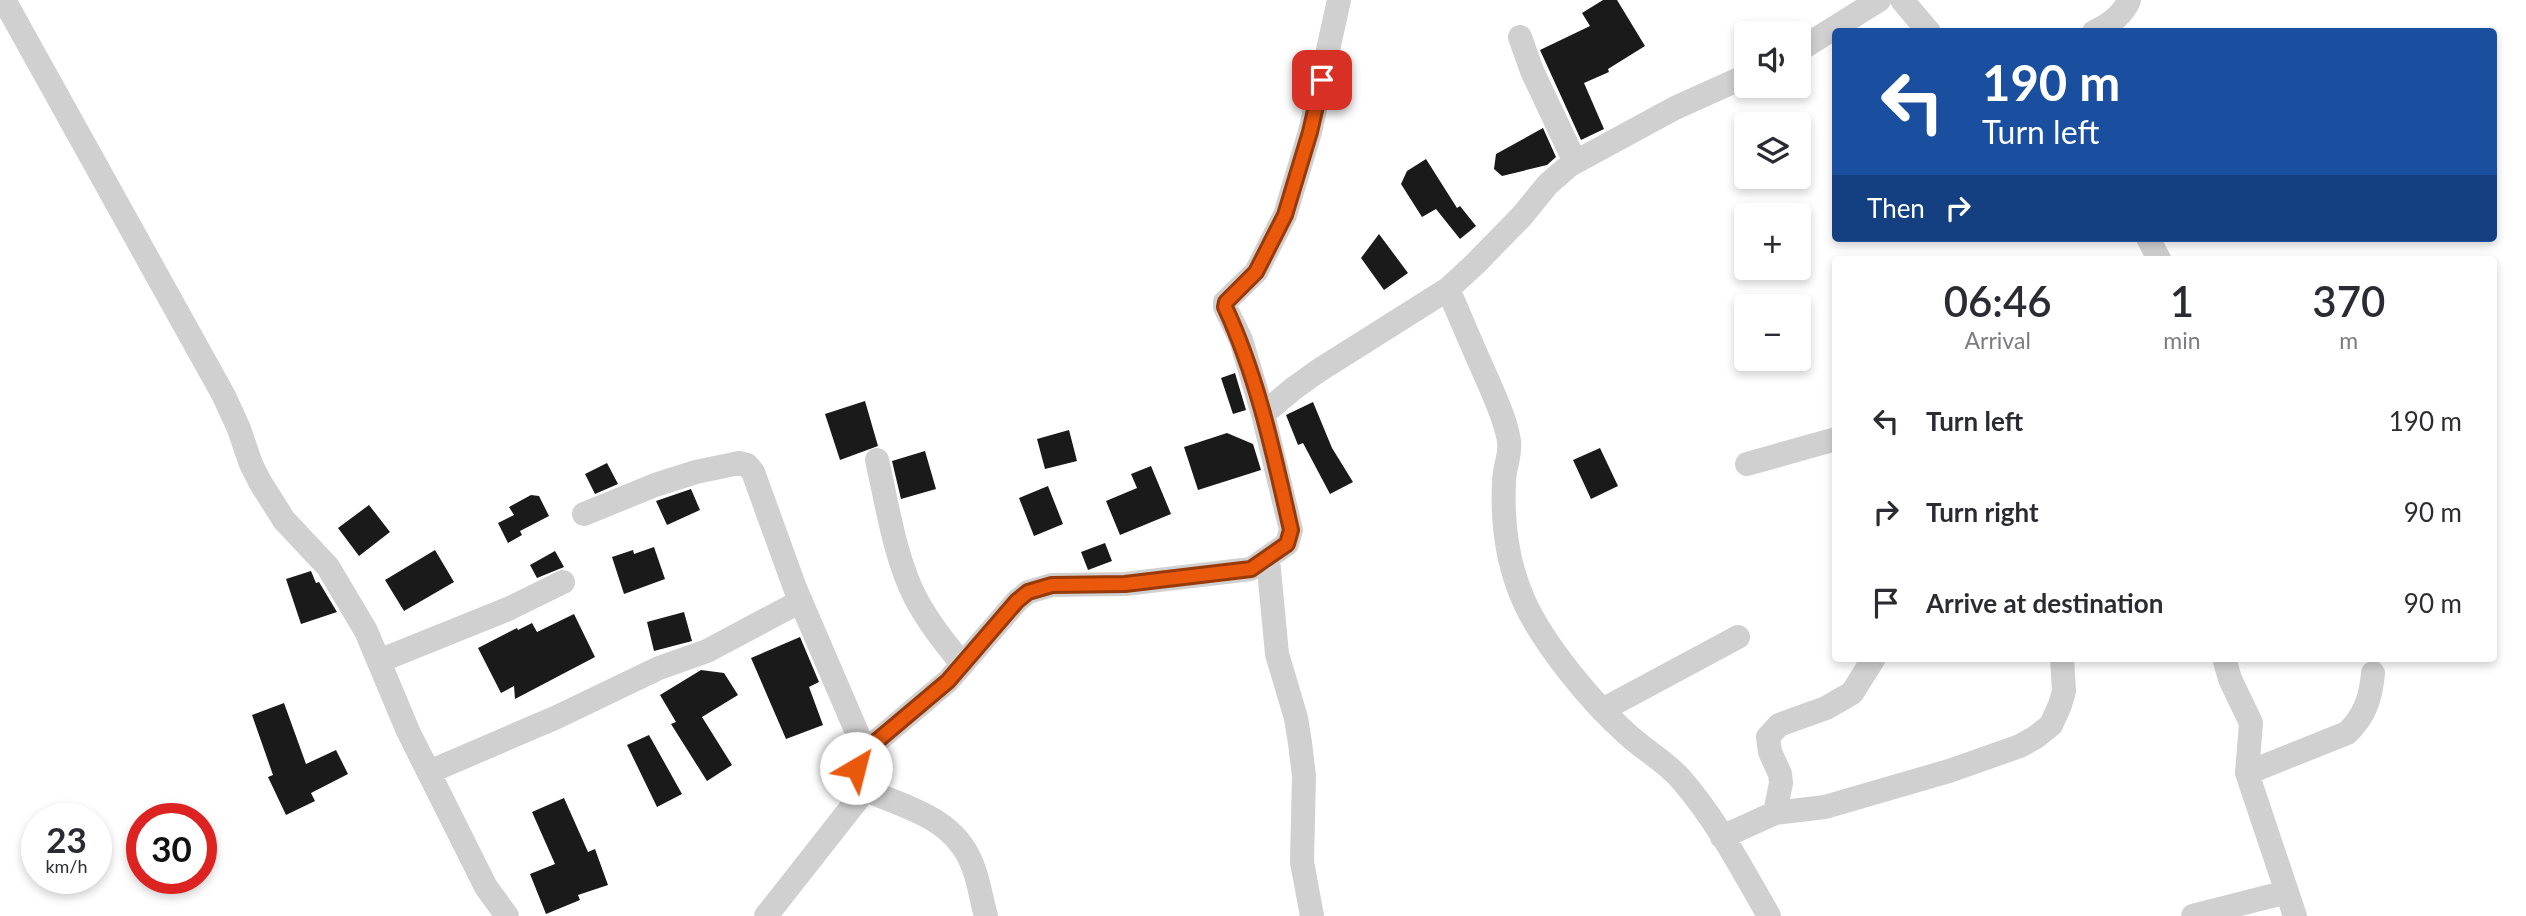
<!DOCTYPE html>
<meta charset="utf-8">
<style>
:root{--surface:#fff;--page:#f2f2f3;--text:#2b2b33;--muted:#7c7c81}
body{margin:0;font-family:Lato,sans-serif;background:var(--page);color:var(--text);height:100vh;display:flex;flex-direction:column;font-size:26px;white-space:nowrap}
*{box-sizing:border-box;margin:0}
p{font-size:23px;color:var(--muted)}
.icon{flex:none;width:38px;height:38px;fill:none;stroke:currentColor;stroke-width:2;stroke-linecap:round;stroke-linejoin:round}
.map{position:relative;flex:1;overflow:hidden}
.drawer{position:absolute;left:1832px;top:256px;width:665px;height:406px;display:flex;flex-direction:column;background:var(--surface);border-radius:7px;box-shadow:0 4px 10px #0003}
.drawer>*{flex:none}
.guide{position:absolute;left:1832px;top:28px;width:665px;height:214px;border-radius:7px;box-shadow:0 4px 10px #0003;background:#1a4fa0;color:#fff;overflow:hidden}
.buttons{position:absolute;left:1734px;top:21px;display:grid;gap:14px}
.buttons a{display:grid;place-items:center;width:77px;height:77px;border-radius:7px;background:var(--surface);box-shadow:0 4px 10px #0003;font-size:35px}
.speed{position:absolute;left:21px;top:803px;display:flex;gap:14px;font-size:35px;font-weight:700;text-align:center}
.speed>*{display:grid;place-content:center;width:91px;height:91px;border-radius:50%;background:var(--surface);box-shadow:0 4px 10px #0003;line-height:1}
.speed small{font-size:18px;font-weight:400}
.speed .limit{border:10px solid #d22;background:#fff;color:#111}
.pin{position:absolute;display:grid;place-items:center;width:60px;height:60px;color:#fff;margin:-30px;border-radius:14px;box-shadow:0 4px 10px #0006}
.me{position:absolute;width:77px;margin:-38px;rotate:37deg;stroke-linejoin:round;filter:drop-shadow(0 0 5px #0008)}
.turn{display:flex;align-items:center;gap:24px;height:147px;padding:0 35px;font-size:32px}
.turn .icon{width:91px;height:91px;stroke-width:2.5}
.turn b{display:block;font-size:49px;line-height:60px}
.then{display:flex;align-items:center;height:66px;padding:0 35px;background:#0003;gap:14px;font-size:26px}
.eta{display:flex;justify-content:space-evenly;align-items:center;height:119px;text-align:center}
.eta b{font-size:42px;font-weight:600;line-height:49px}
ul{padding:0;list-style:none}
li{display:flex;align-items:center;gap:21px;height:91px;padding:0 35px}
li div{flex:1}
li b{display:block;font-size:26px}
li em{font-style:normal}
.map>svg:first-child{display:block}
.building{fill:#1a1a1a}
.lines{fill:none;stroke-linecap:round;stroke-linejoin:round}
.minor{stroke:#d0d0d0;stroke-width:24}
.route-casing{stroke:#983908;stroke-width:18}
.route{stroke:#ea580c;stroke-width:12}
</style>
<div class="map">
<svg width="2526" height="916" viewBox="0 0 2526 916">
<rect width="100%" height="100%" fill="#fff"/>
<path class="building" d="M1603 0H1617L1645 46 1608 69 1609 72 1584 83 1604 129 1581 140 1540 50 1590 26 1582 13Z
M1543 128 1556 157 1547 165 1502 176 1494 169 1496 154Z
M1426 159 1457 208 1460 206 1476 226 1460 239 1436 209 1422 217 1401 184 1407 171Z
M1379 234 1408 273 1384 290 1361 258Z
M1235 373 1246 410 1233 414 1221 378Z
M865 401 878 446 840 460 825 414Z
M1313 402 1332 448 1353 482 1330 494 1303 443 1298 445 1286 415Z
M1069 430 1077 461 1045 469 1037 439Z
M1227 433 1253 444 1261 470 1198 490 1184 447Z
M1600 448 1618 486 1591 499 1573 460Z
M925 451 936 489 901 499 892 461Z
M607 463 618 484 595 494 585 474Z
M1151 466 1171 514 1120 535 1106 501 1137 488 1131 474Z
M1048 486 1063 524 1034 536 1019 498Z
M691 489 700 510 667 525 656 501Z
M531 495 539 496 549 516 520 531 522 535 508 543 498 523 514 515 509 507Z
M369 505 390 532 359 556 338 528Z
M1105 543 1112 561 1088 570 1081 552Z
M654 547 665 579 624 594 612 557 633 550 634 554Z
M435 550 454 582 404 611 385 580Z
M555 551 564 567 537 578 530 565Z
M311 571 316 583 319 582 337 612 301 624 286 579Z
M684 612 692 641 654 651 647 622Z
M574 614 595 657 515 699 514 686 501 693 478 648 517 628 518 630 532 623 537 632Z
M800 637 819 682 809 687 823 725 786 739 751 658Z
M701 670 724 673 738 695 702 717 732 765 707 781 671 724 676 722 660 695Z
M284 703 306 764 336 750 348 774 311 793 315 801 286 815 268 777 273 775 252 715Z
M649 735 682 794 657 807 627 745Z
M564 798 588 852 595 849 608 885 578 895 580 900 546 914 530 874 555 864 532 812Z"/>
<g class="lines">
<path class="minor" d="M4 0 224 396 239 429 251 464 260 482 284 520 328 567 366 631 408 731 486 887 507 916
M1902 0 1929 32
M2094 32C2108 26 2124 14 2129 0
M1520 37 1532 71 1575 162
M1799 50 1879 0
M2148 238 2159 259
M1448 289C1461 319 1474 350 1488 381 1496 400 1506 421 1509 441 1511 455 1504 468 1504 482 1502 523 1507 563 1524 601 1543 644 1592 703 1627 734 1644 750 1665 761 1680 778 1716 819 1742 869 1769 916
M1263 414 1241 340 1225 307V302L1256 272 1285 215 1310 132 1339 0
M877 460C887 504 895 558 915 597 928 622 945 643 962 664
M1747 464 1836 439
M584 514 655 485 696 472 739 463 747 465 753 472 795 588 865 751
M1268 559 1277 654 1296 718 1300 743 1304 776 1302 862 1312 916
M2224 658 2230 679 2251 723 2247 773
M379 661 508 609 563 582
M1602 710 1738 637
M429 772 557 717 659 668 707 651 801 601
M1775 813 1825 807 1949 771 2020 746 2036 737 2051 725 2060 705 2064 691 2062 658
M1722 837 1775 813 1781 783 1780 774 1770 752 1768 737 1779 725 1826 708 1852 693 1874 658
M766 916 865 790
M986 916C981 899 979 880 972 864 954 818 906 807 865 790L856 768 865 751 948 681 1017 601 1028 592 1052 585 1125 584 1251 569 1287 544 1291 530 1263 414 1293 389 1318 371 1448 289 1475 264 1522 216 1548 184 1570 165 1675 108 1746 76
M2193 916 2287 892
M2295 916 2247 773 2347 733C2365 716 2371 697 2373 673"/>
</g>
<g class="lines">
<g class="route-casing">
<path id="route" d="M856 768 860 756 865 751 948 681 1017 601 1028 592 1052 585 1125 584 1251 569 1287 544 1291 530C1274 455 1258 378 1225 307L1226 302 1256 272 1285 215 1310 132 1322 80"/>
</g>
<use href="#route" class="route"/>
</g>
</svg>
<div class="buttons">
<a><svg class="icon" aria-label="sound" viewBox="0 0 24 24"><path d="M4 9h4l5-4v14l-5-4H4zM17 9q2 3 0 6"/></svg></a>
<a><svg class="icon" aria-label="layers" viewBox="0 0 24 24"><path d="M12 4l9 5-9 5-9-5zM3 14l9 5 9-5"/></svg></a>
<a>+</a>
<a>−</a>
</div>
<div class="speed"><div>23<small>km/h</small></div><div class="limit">30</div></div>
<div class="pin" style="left:1322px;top:80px;background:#d93025"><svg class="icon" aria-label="arrive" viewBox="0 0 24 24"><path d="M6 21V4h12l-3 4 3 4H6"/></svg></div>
<svg class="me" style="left:856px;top:768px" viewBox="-20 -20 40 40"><circle r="19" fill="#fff"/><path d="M0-13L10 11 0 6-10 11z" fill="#ea580c"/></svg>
<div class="guide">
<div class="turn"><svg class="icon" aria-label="left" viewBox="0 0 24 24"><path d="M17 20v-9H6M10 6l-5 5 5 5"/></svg><div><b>190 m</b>Turn left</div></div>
<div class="then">Then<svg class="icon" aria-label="right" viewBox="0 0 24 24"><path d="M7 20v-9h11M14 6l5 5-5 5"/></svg></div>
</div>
<section class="drawer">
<div class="eta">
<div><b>06:46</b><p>Arrival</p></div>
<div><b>1</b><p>min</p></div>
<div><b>370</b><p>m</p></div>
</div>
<ul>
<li><svg class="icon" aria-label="left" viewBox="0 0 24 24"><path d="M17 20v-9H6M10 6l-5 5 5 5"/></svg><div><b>Turn left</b></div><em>190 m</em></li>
<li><svg class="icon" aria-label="right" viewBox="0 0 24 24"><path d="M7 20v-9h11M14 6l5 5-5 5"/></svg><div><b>Turn right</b></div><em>90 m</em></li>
<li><svg class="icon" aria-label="arrive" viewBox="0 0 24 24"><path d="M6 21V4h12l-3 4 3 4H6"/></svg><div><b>Arrive at destination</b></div><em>90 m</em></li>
</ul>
</section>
</div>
